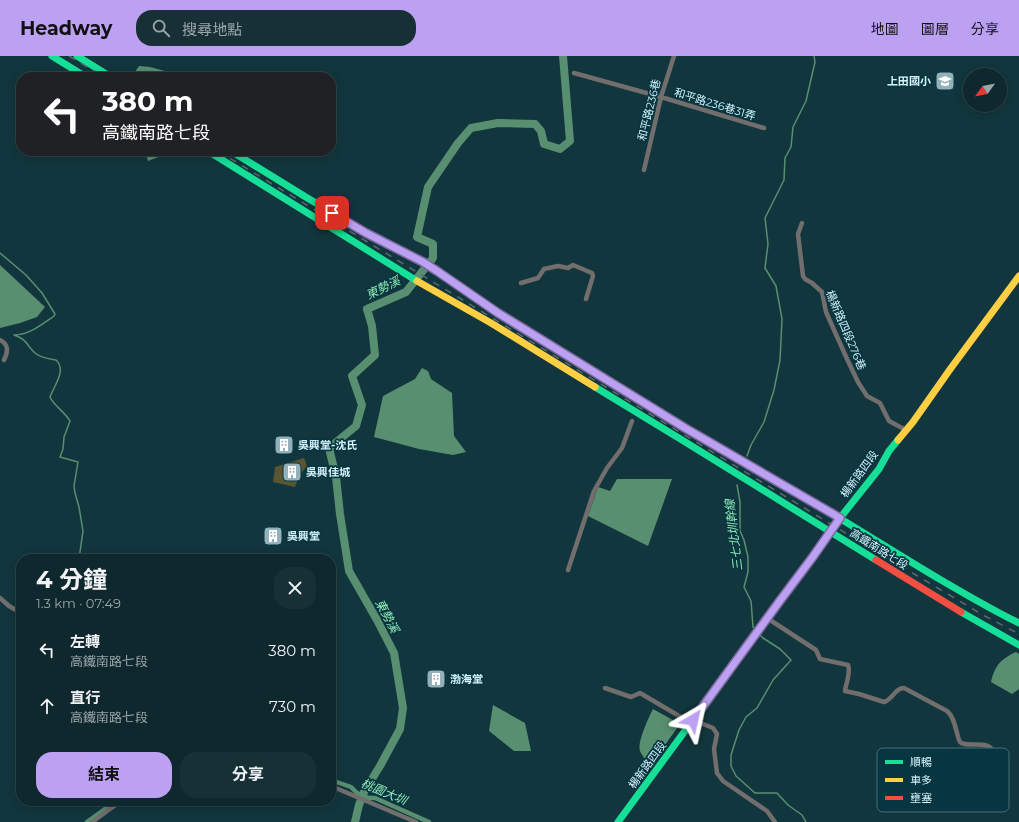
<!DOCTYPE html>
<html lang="zh-TW">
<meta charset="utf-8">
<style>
:root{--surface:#0e282e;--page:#173036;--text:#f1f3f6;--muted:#9ba6aa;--line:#2e444a;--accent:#bca0f2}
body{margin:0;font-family:Montserrat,"Noto Sans TC",sans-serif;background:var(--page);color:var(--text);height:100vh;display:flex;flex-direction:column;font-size:15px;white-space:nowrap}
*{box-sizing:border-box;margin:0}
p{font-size:13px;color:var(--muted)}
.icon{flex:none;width:22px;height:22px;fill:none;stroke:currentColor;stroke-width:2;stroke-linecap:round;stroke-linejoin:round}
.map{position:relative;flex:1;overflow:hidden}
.side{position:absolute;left:16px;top:498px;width:320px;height:252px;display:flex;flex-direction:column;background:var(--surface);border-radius:16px;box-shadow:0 2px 10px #0003,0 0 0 1px var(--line)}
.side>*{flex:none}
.top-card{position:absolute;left:16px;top:16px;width:320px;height:84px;border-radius:16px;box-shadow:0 2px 10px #0003,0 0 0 1px var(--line);background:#202124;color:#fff;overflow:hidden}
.needle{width:26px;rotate:237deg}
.fabs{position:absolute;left:963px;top:12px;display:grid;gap:8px}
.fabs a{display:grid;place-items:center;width:44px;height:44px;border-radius:50%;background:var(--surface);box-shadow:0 2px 10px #0003,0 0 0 1px var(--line);font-size:20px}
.pin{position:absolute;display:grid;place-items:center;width:34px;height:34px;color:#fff;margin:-17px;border-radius:8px;box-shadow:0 2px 6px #0006}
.me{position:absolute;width:44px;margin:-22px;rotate:36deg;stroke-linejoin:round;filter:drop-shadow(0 0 3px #0008)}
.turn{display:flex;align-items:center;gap:14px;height:84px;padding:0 20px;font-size:18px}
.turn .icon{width:52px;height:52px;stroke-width:2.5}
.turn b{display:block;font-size:28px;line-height:34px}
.round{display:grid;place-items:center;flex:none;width:42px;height:42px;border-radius:16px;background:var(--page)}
.headline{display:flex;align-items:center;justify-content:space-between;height:68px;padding:0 20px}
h1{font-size:24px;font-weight:700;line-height:30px}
.button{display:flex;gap:8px;margin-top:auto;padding:8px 20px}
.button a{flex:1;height:46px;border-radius:16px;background:var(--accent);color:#111;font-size:16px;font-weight:700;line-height:46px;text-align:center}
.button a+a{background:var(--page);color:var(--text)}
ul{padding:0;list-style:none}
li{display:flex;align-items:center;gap:12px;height:56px;padding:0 20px}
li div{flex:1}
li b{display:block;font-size:15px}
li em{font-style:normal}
header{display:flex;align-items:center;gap:24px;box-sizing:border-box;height:56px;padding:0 20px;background:var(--accent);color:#111}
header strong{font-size:19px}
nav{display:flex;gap:22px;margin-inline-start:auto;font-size:14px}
.search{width:280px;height:36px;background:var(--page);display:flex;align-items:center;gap:10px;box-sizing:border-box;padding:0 14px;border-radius:16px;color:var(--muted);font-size:15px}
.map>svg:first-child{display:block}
.green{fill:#5a5634}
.water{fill:#588f70}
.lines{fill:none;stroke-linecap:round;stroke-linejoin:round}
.stream{stroke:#588f70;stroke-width:1.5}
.canal{stroke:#588f70;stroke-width:4.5}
.river{stroke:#588f70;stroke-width:8}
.street{stroke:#716e6d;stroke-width:4.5}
.fast{stroke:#16e098;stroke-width:7}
.slow{stroke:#ffcf43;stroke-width:7}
.jam{stroke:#f24e42;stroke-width:7}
.rail{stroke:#5d6a6c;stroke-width:1.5;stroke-dasharray:7 7;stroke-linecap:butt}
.route-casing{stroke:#7a689d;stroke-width:10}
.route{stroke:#bca0f2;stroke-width:7}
.labels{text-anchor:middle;stroke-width:3.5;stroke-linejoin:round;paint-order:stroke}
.poi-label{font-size:11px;font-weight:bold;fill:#d7f3fb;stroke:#073640;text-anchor:start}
.street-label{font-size:11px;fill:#d7f3fb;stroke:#073640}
.water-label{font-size:12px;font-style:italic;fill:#93e8b4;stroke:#073640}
.key{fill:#073640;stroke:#456f78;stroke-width:1}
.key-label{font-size:11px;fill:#d7f3fb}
</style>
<header>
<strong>Headway</strong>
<div class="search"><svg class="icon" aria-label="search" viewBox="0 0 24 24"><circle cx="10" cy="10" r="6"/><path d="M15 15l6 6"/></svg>搜尋地點</div>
<nav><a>地圖</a><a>圖層</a><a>分享</a></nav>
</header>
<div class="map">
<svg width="1019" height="766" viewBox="0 0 1019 766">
<rect width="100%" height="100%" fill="#12363d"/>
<path class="green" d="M304 402 307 410 299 420 295 431 273 426 275 411Z"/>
<path class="water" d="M139 10 150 11 179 19 207 20V21H120L118 20 133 19Z
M145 95H174L148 105Z
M0 209 45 251 37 261 20 267 0 272Z
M422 312 428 315 431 323 452 337 454 380 466 396 453 399 419 393 374 381 383 340 415 323Z
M617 423H672L648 490 588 460 598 431 610 435Z
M1016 596 1019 598V633L1012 638 991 626C995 609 1001 603 1016 596Z
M493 649 525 667 531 695H514L489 675Z
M653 653 680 668 652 707 646 706C645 702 641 698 640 695 637 686 649 661 653 653Z"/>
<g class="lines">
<path class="stream" d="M0 197 26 219 42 237 55 258 54 260C41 269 29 279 14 279 28 284 26 289 35 297 41 302 49 303 56 304 67 314 54 330 50 341 54 350 65 356 70 365L64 381 63 393 60 401 78 406 74 430 75 437 79 451 83 475 79 503
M747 400 751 389 764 366 774 334 780 304 782 263 776 230 765 212 768 188 765 162 784 124 785 102 791 91 793 71 806 45 815 6 814 0
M737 429 740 446V475L744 484 748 501V516L744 531 751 545 753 571 755 573
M760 579 763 582 780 593 791 604 773 624 757 652 746 661 739 674 731 699V710L736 720 755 737H777L788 749 802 759 806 766"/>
<path class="canal" d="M331 724 351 731 357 737 369 742H375L429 766
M87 766 116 745"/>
<path class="river" d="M355 766 359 749 364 736 380 710 400 673 403 652 394 597 377 564 349 515 340 458 336 421 329 392 356 370 362 349 352 320 375 299 372 270 367 253 406 236 433 202V188L417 181 428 131 458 87 471 72 498 67 535 68 541 75 544 88 560 93 570 85 563 0"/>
<path class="street" d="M574 17 661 41 764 72
M644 114 661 41 674 0
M802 167 798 178 803 220 805 223 812 227 822 236 826 256 847 303 858 326 867 340 880 347 889 365 906 374
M521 227 538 222 544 213 558 210 568 212 573 209 592 217 593 220 586 243
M0 284C9 288 8 296 4 304
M568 514 594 435 607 412 622 392 632 365
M0 542 9 550 21 557
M767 562 816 594 820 603 848 609C851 616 846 627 845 635L859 638 884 646C893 643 895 632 904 632L947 655C953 660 955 669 957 677 958 680 958 683 960 686 966 693 995 681 993 700 993 702 994 704 993 706 992 709 986 712 984 714
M605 632 631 641 640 637 691 667
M693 664 713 672 717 678 714 693 717 717 723 725 767 755 775 766
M331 730 416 766
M92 766 121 745"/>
<path class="fast" d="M52 0 86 21
M77 0 111 21
M208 95 417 225
M231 95 309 143 367 177 423 206 498 257 590 313
M595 331 682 384 876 504
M794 435C844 464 892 495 941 524 967 539 992 554 1019 567
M961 556 1019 589
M618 766 812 502 840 462 879 413 889 395 898 384"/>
<path class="slow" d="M417 225 491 267 595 331
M590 313 685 372 794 435
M898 384 913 366 951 312 1019 220"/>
<path class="jam" d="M876 504 961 556"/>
<path class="rail" d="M69 0 104 21
M218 95 852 481 983 559 1019 578"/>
</g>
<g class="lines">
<g class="route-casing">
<path id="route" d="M332 157 366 177 423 206 437 215 498 257 685 372 840 462 812 502 779 546 693 664"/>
</g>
<use href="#route" class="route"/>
</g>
<defs>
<g id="school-square" transform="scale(1)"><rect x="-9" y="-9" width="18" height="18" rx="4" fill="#92b1b8" stroke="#073640"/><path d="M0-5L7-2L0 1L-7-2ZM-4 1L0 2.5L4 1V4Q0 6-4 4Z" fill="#fff"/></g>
<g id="building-square" transform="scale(1)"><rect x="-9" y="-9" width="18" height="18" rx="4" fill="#92b1b8" stroke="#073640"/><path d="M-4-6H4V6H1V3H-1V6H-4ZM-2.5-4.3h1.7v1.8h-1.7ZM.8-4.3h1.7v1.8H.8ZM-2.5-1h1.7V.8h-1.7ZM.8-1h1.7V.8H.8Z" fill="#fff"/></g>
</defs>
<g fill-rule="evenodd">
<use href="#school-square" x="945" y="25"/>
<use href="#building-square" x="284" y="389"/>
<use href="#building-square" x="292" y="416"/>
<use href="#building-square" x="273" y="480"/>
<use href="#building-square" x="436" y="623"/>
</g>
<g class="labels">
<g class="poi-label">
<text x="931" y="29" text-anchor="end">上田國小</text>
<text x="298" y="393">吳興堂-沈氏</text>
<text x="306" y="420">吳興佳城</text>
<text x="287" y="484">吳興堂</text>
<text x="450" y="627">渤海堂</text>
</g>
<g class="street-label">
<text transform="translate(715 48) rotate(17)" y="4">和平路236巷31弄</text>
<text transform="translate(649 54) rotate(-76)" y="4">和平路236巷</text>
<text transform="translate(846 274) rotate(67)" y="4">楊新路四段276巷</text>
<text transform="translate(859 418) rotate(-54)" y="4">楊新路四段</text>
<text transform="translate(879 493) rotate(32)" y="4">高鐵南路七段</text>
<text transform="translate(647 709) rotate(-54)" y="4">楊新路四段</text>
</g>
<g class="water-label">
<text transform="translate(383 232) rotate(-26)" y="4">東勢溪</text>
<text transform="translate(734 479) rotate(-97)" y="4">三七北圳幹線</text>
<text transform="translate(387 560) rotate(62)" y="4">東勢溪</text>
<text transform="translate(384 736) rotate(23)" y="4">桃園大圳</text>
</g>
</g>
<rect x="877" y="692" width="132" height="64" rx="6" class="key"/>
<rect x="885" y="704" width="18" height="4" fill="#16e098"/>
<rect x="885" y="722" width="18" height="4" fill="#ffcf43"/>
<rect x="885" y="740" width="18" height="4" fill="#f24e42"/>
<g class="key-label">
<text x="910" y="710">順暢</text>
<text x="910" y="728">車多</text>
<text x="910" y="746">壅塞</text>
</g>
</svg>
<div class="fabs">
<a><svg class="needle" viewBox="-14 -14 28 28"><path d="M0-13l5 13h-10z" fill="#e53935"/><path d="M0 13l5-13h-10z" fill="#9ba6aa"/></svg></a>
</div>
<div class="pin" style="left:332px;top:157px;background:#d93025"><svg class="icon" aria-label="arrive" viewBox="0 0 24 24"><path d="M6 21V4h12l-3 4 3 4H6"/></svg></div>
<svg class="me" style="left:693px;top:664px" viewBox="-20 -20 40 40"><path d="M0-17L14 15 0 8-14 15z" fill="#bca0f2" stroke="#fff" stroke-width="4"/></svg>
<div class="top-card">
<div class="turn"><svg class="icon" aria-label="left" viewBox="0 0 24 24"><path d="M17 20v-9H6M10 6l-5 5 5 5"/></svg><div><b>380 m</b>高鐵南路七段</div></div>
</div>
<section class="side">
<div class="headline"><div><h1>4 分鐘</h1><p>1.3 km · 07:49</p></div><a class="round"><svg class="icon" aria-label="close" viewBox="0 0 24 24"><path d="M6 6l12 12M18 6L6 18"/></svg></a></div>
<ul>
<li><svg class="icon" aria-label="left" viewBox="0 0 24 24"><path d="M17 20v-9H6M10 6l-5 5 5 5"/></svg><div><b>左轉</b><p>高鐵南路七段</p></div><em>380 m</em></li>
<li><svg class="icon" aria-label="ahead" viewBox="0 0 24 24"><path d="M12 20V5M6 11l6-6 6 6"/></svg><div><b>直行</b><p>高鐵南路七段</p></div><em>730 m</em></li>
</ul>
<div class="button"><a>結束</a><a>分享</a></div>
</section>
</div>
